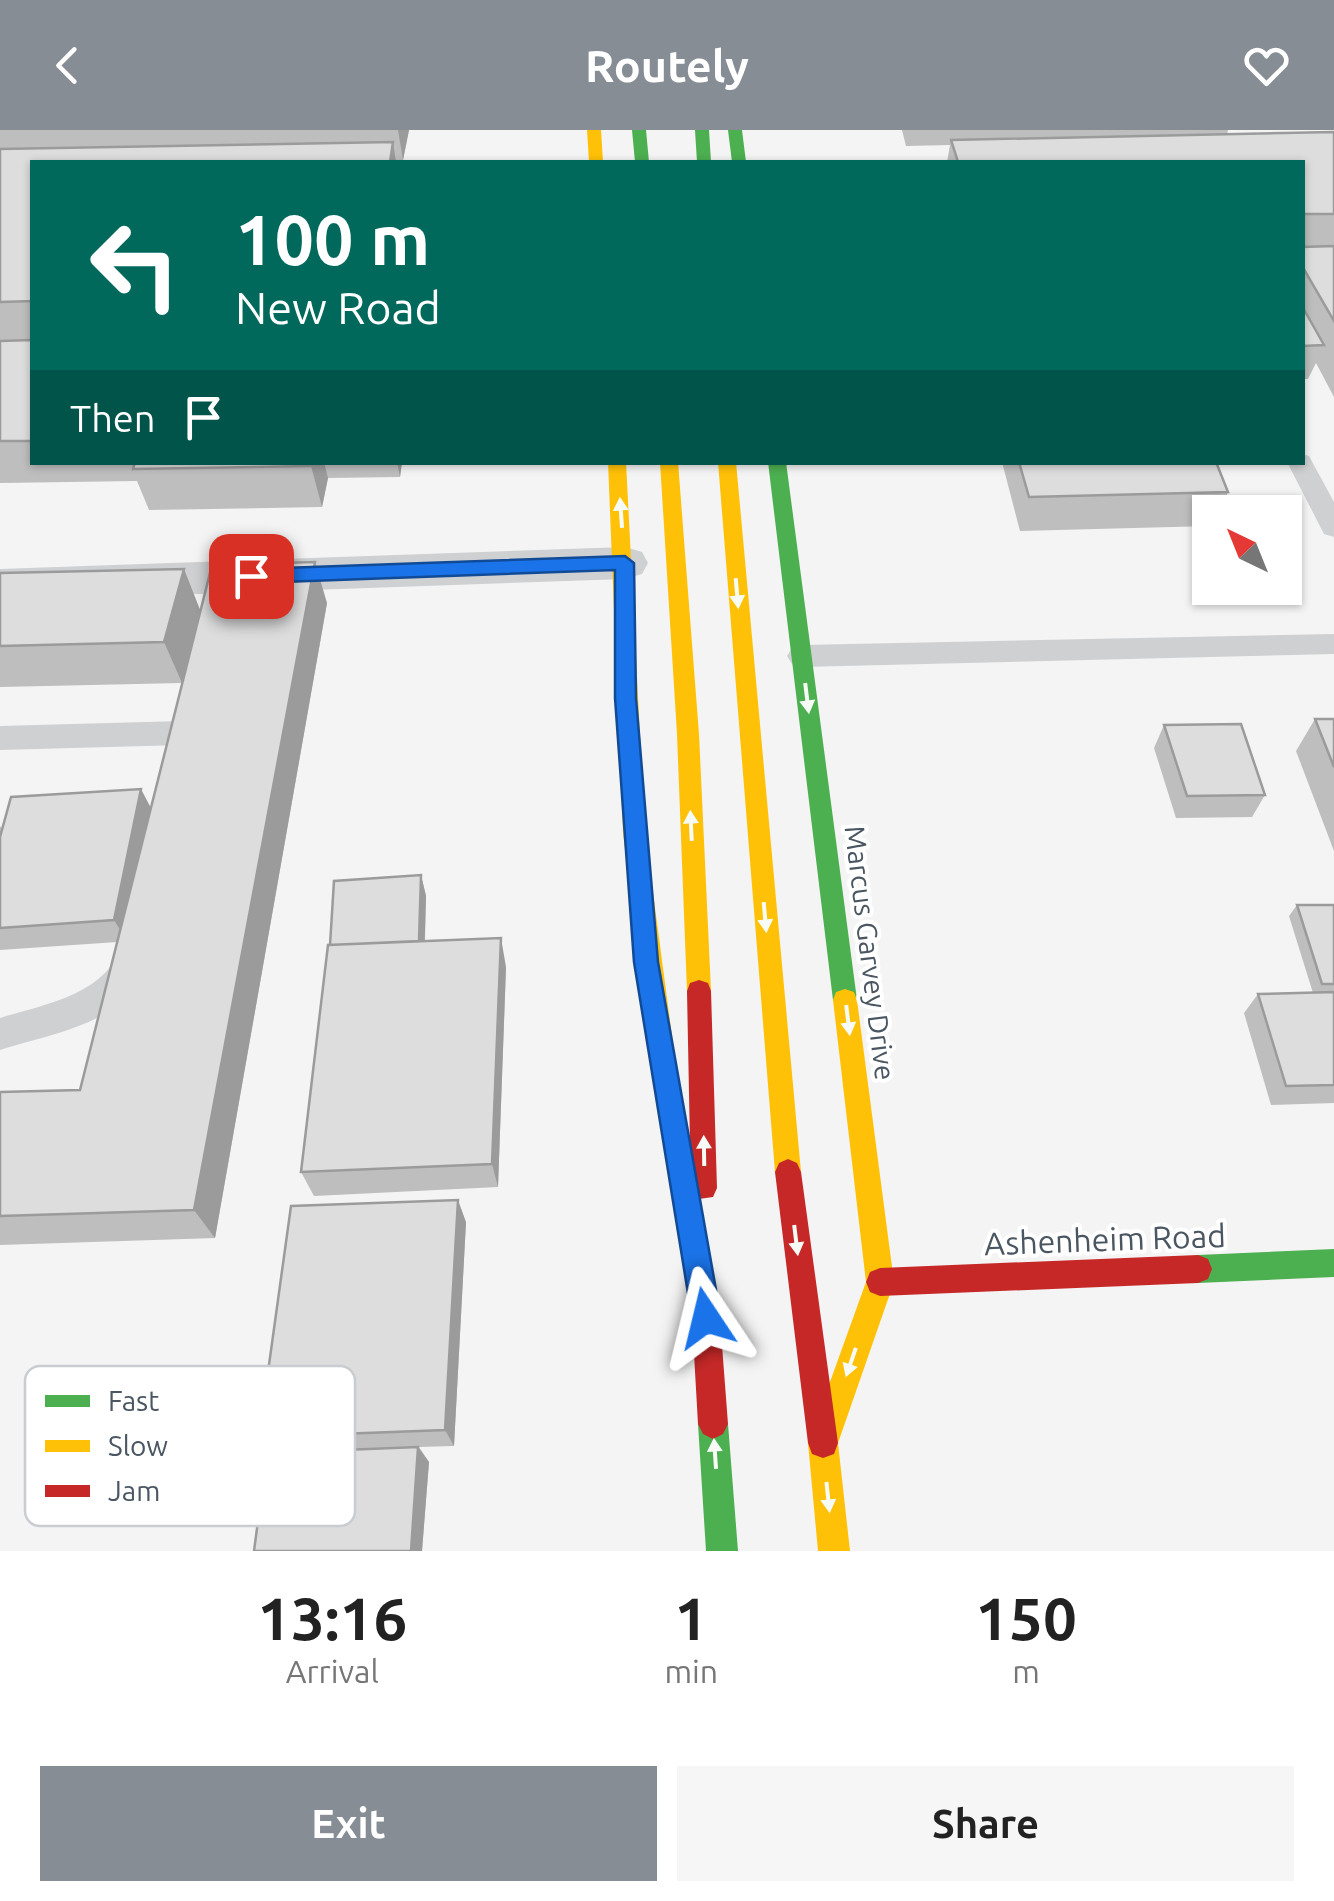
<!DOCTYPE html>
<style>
:root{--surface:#fff;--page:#f6f6f6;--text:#222;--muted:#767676;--accent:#868d94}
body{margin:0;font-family:Ubuntu,sans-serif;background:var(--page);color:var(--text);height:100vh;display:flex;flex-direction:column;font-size:38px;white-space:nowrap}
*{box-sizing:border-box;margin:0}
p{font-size:32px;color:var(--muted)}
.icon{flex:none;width:55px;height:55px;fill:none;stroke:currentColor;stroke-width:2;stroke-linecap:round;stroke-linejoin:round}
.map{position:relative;height:1421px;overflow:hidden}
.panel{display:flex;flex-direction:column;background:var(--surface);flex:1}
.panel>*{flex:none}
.guide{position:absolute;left:30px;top:30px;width:1275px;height:305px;border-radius:0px;box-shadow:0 2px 8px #0004;background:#00695c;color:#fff;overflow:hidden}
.needle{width:65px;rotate:317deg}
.buttons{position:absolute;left:1192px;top:365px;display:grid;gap:20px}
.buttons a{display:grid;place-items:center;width:110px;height:110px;border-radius:0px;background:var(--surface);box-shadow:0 2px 8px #0004;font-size:50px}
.pin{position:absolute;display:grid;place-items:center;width:85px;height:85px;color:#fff;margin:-42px;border-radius:20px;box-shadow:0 5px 15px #0006}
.me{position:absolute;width:110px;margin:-55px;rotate:350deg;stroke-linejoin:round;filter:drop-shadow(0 0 8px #0008)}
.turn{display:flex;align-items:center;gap:35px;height:210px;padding:0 40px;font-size:45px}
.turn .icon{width:130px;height:130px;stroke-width:2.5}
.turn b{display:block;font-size:70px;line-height:85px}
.then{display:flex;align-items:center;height:95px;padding:0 40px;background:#0003;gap:20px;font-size:38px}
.eta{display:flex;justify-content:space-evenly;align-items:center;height:170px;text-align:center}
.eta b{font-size:60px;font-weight:700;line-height:70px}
.button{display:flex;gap:20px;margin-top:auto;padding:20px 40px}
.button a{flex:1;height:115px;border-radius:0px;background:var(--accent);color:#fff;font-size:40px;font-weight:700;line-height:115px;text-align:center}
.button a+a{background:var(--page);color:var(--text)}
header{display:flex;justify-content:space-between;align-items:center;height:130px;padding:0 40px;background:var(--accent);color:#fff;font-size:45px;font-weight:700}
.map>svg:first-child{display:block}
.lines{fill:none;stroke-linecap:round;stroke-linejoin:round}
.lane{fill:#ced0d2;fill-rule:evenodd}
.street{fill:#ced0d2;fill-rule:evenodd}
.fast{fill:#4caf50;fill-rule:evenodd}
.slow{fill:#ffc107;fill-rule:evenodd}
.jam{fill:#c62828;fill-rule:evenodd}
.wall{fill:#bebebf}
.shaded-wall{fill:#9b9b9b}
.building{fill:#ddddde;stroke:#9b9b9b;stroke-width:2.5}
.oneway{fill:#f6fbf6}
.route{fill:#1a73e8;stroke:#114b97;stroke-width:2.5}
.labels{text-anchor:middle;stroke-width:8;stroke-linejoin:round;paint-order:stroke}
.street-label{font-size:28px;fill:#4a5661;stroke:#fff}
.near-street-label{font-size:32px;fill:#4a5661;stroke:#fff}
.key{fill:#fff;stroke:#c9ccd0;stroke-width:2.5}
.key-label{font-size:28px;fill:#4a5661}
</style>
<header><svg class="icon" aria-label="back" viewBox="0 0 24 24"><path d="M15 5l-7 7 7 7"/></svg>Routely<svg class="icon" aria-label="heart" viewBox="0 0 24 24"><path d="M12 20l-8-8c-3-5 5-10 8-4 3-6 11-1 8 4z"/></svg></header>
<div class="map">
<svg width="1334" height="1421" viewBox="0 0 1334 1421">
<rect width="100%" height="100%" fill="#f4f4f4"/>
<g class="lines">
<path class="lane" d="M1302 324 1309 326 1334 372V407L1324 404 1287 332H1302Z
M1334 504V524L802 537 792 534 787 526 792 518 802 515Z
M182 591 193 595 197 603 193 611 182 615 0 620V596Z
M132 818 144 822 149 833C132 892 50 904 0 920V888C42 875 99 866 120 822Z"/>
<path class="street" d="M625 417 642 422 648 433 642 444 625 449 0 471V439Z"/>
<path class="fast" d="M632 0H646L649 32H635Z
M695 0H709L711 32H697Z
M728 0H742L746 32H732Z
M768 332H786L857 870 854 878 845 881 836 878 833 870Z
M1334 1119V1147L1198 1153 1188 1149 1184 1139 1188 1129 1198 1125Z
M713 1279 723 1284 728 1294 738 1421H706L698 1294 703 1284Z"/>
<path class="slow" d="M587 0H601L603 32H589Z
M608 332H626L645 702 674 921 670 929 661 932 652 929 648 921 623 702Z
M660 332H678L699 604 711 861 708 869 699 872 690 869 687 861 677 604Z
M718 332H736L801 1042 797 1051 788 1055 779 1051 775 1042Z
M845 859 854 862 857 870 894 1152 838 1313 850 1421H818L808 1313 866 1152 833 870 836 862Z"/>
<path class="jam" d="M699 850 708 853 711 861 717 1058 713 1067 699 1069 720 1189 728 1294 723 1304 713 1309 703 1304 698 1294 692 1189 648 921 652 913 661 910 670 913 674 921 690 1014 687 861 690 853Z
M788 1029 797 1033 801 1042 838 1313 834 1324 823 1328 812 1324 808 1313 775 1042 779 1033Z
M1198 1125 1208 1129 1212 1139 1208 1149 1198 1153 880 1166 870 1162 866 1152 870 1142 880 1138Z"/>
</g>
<path class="wall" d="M0 0H409L403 30 396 31V32H32V332H402L400 347 328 348 322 377 149 380 137 351 0 353Z
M902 0H1228L1227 4 1334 2V267L1316 233 1308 249H1302V32H947L950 15 906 16Z
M1002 332H1216L1228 362 1220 382H1210V396L1020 401Z
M184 439 200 480 182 553 0 557V443Z
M327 473 215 1108 0 1115V962L80 960 117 812 0 820V696L2 699 151 678Z
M1315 589H1334V721L1296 621Z
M1164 595 1265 665 1252 687 1176 688 1154 618Z
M421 745 426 766 425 811 506 837 498 1057 314 1066 301 1042 330 815Z
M1297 775H1334V973L1271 975 1244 883 1258 864 1313 863 1289 786Z
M466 1092 454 1316 419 1317 429 1332 422 1421H254L364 1319 276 1322 259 1307Z"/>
<path class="shaded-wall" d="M398 0H409L403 30Z
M393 12 396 32H390Z
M312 332H324L328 348 322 377 311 336Z
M397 332H402L400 347Z
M315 432 327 473 215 1108 194 1080Z
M184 439 200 480 182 553 164 512Z
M141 659 153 682 127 811 114 790Z
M421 745 426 766 424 833 418 812Z
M501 808 506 837 498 1057 492 1034Z
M458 1070 466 1092 454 1316 445 1300Z
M418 1317 429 1332 422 1421H411Z"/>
<path class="building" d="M1334 2V84H1302V32H958L951 10Z
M393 12 390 32H32V171L0 172V19Z
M1334 116V191L1302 136V117Z
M1302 176 1324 215 1302 216Z
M32 210V311H0V211Z
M135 332H312L311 336 133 339Z
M1019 332H1216L1228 362 1029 367Z
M315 432 194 1080 0 1086V962L80 960 212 435Z
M184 439 164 512 0 516V443Z
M1315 589H1334V637Z
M1241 594 1265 665 1187 666 1164 595Z
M141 659 114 790 0 798V707L11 667Z
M421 745 419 811 330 815 334 751Z
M1297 775H1334V854H1322Z
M501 808 492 1034 301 1042 328 815Z
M1334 862V955L1286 956 1258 864Z
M458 1070 445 1300 259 1307 291 1076Z
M418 1317 411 1421H254L267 1323Z"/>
<defs><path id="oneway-solid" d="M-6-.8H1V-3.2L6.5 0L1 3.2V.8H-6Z" transform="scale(2.5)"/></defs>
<g class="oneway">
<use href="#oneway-solid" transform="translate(621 383) rotate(-94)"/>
<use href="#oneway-solid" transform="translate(737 463) rotate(85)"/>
<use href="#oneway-solid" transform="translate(807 568) rotate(83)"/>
<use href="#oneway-solid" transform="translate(691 696) rotate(-93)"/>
<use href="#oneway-solid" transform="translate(765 787) rotate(85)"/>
<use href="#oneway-solid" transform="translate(848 890) rotate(83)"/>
<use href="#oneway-solid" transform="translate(704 1021) rotate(-91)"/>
<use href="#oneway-solid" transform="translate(796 1110) rotate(83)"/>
<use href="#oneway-solid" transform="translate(851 1232) rotate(109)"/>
<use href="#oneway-solid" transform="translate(715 1324) rotate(-94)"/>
<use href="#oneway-solid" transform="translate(828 1367) rotate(84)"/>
</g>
<path class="route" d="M625 426 634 433 636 568 658 832 721 1188 716 1199 706 1203 696 1199 692 1188 634 832 615 568V440L251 453 242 446 251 439Z"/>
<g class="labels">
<g class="street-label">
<text transform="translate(870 823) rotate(83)" y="10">Marcus Garvey Drive</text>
</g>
<g class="near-street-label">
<text transform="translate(1105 1110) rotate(-2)" y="11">Ashenheim Road</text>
</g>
</g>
<rect x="25" y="1236" width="330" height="160" rx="15" class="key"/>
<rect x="45" y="1265" width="45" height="12" fill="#4caf50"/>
<rect x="45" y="1310" width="45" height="12" fill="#ffc107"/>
<rect x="45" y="1355" width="45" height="12" fill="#c62828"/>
<g class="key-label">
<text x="108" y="1281">Fast</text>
<text x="108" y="1326">Slow</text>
<text x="108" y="1371">Jam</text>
</g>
</svg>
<div class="buttons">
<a><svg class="needle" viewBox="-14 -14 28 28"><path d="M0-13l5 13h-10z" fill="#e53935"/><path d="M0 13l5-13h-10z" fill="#767676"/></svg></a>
</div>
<div class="pin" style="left:251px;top:446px;background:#d93025"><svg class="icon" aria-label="arrive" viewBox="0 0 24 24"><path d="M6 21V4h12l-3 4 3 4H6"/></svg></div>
<svg class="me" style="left:706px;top:1188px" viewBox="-20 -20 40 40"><path d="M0-17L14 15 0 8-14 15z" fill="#1a73e8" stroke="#fff" stroke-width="4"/></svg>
<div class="guide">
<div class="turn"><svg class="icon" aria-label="left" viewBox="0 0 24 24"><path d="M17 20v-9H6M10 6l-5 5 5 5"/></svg><div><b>100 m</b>New Road</div></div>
<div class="then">Then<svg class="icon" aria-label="arrive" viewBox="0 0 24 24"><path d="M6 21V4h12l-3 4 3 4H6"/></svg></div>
</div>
</div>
<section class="panel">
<div class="eta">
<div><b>13:16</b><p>Arrival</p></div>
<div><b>1</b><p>min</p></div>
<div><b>150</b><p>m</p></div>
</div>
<div class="button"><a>Exit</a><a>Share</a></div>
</section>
